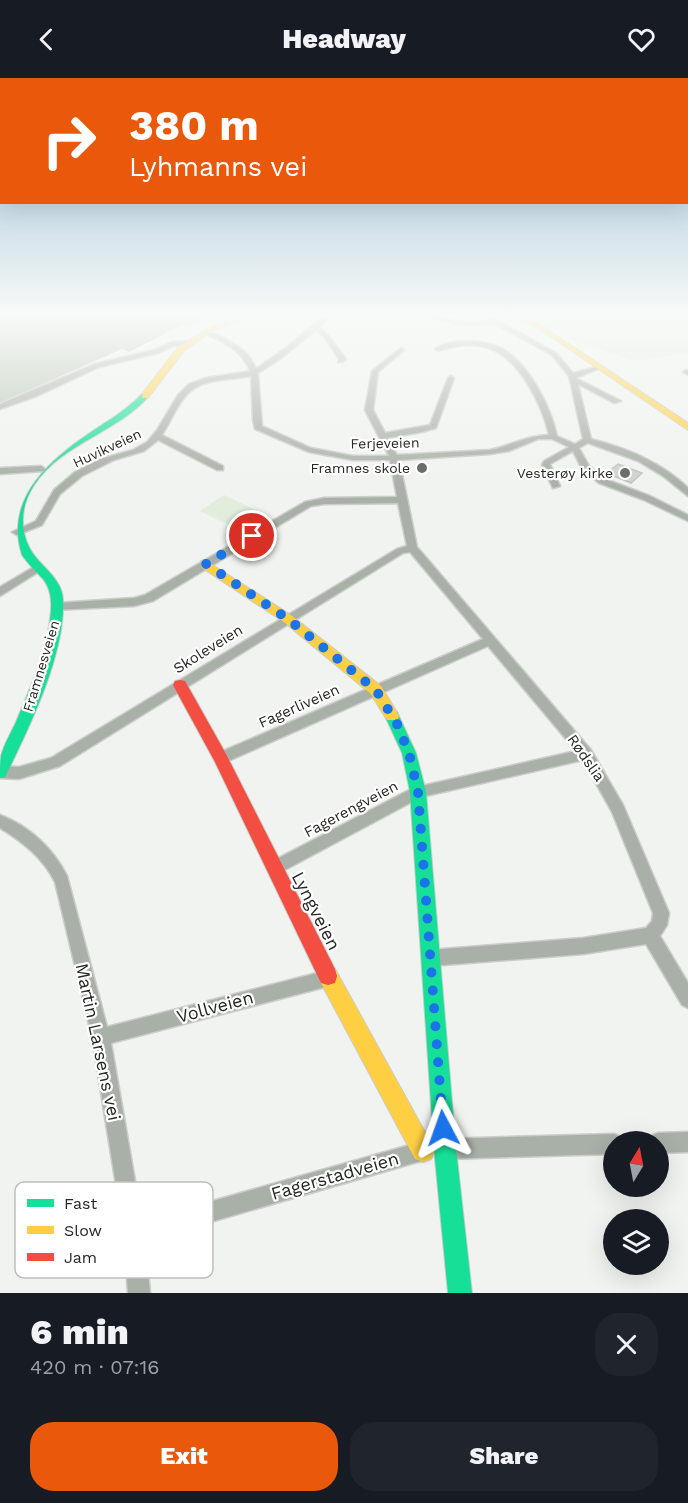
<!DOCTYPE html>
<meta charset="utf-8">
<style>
:root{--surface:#171b24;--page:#20242c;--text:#f1f3f6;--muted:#9ea1a6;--accent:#ea580c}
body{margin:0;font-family:"Work Sans",sans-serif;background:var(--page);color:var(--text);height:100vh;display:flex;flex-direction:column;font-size:22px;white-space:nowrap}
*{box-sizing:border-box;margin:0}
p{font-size:20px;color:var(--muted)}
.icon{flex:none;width:33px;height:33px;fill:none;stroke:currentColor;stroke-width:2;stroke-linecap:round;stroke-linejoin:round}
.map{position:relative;height:1215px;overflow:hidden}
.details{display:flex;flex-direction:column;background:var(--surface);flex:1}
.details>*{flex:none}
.guide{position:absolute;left:0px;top:0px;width:688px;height:126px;box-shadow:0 6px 24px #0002;background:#ea580c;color:#fff;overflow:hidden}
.needle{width:39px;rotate:10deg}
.fabs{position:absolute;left:603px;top:1053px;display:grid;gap:12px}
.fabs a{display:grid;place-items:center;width:66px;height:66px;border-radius:50%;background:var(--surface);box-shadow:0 6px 24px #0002;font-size:30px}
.pin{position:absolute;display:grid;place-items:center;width:51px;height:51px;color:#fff;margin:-26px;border:3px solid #fff;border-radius:50%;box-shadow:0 2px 6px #0007}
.me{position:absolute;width:66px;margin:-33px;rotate:356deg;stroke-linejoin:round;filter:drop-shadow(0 0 4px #0008)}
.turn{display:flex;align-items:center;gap:21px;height:126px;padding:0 30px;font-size:27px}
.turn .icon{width:78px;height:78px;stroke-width:2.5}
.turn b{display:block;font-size:42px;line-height:51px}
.round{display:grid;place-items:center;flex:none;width:63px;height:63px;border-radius:24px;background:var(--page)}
.overview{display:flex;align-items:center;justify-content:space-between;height:102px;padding:0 30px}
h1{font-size:36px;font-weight:800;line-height:45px}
.action{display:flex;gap:12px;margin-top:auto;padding:12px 30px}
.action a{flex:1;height:69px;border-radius:24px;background:var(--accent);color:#fff;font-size:24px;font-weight:800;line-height:69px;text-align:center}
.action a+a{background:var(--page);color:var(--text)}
header{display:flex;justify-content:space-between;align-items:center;height:78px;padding:0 30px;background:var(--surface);font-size:27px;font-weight:800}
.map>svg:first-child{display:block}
.green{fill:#e2edde}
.water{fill:#b7c6b3}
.building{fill:#d0d2cf;stroke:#c0c3bf;stroke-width:1.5}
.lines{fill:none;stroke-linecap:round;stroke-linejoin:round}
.street-casing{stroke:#cbcdcb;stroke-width:3}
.fast-casing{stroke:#cbcdcb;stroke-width:2}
.slow-casing{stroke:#cbcdcb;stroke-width:2}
.jam-casing{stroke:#cbcdcb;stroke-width:2}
.street{fill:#a9b0a7;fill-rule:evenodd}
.fast{fill:#16e098;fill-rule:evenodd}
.slow{fill:#ffcf43;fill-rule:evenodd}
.jam{fill:#f24e42;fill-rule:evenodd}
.route{stroke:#1a73e8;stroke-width:10;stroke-dasharray:0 18}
.poi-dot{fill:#6c6e6b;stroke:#fff;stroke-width:2}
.labels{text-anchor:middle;stroke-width:4.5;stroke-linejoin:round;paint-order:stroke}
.far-street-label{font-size:14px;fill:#252724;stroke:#fff}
.far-poi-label{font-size:14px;fill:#252724;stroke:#fff;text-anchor:end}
.street-label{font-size:15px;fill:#252724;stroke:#fff}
.near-street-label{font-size:18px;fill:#252724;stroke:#fff}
.key{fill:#fff;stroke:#bebebd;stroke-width:1.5}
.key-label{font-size:16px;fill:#252724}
</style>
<header><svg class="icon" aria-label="back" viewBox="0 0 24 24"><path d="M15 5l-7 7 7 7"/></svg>Headway<svg class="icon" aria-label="heart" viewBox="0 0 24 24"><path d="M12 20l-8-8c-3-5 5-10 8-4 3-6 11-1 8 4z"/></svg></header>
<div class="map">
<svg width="688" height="1215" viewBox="0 0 688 1215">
<rect width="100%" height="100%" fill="#f0f3ef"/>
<path class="green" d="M527 239H688V275L634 283 571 262Z
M224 417 268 438 245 455 200 433Z"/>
<path class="water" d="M0 239H214L176 250 129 274 122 271 0 325Z"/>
<path class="building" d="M618 386 642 395 631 405 607 395Z"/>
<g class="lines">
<g class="street-casing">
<path id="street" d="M322 239H329L319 249 328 257 346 281 342 284H338L339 281 324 259 316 252 280 281 258 295 262 348 311 370 353 378H389L365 332 372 293 401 270 404 272 403 273 378 294 373 332 385 355 430 347 448 300 451 298 454 300 436 350 422 354 387 360 397 377 490 372C510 368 528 357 549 357 543 329 521 284 493 272 475 264 456 267 438 273L435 271C444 265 455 263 466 263 478 263 492 265 503 271 530 288 550 327 557 358L575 366 583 361 569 298 552 277 495 246 462 247 426 239H441L462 243 489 242 484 239H492L556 275 573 295 600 288V290L576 300 621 323 614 325 578 306 591 361C627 370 661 384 688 410V418L663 398 638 383 588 365 579 370 589 388 605 401 650 418 688 437V443L644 422 599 405 582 391 573 373 550 386 560 408 553 410 542 387 544 383 569 369 552 361H538L509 373 490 376 399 382 417 469 591 672 623 727 669 835 667 847 660 858 688 905V930L682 927 646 866 583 876 430 888 424 886 422 880 424 874 430 872 583 860 646 850 652 843 653 835 612 734 583 682 421 719 279 795 274 797 269 795 267 790 269 785 413 710 576 673 488 568 226 684 221 686 216 684 214 680 216 676 483 561 410 474 403 475 60 688 19 701 0 700V688L19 689 51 680 397 471 407 468 398 425 324 426 311 428 153 523 134 528 54 532 53 529 54 526 58 525 134 520 145 517 305 424 324 420 397 419 390 382H353L309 374 255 351 253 342 251 298C229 303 199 299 184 320 175 331 170 345 162 357L223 388V392H217L158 362 144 373 114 382 82 398 60 416 42 447 17 457 12 454 36 443 54 412 75 394 100 381 133 372 147 364 157 352 178 317 189 306 206 300 250 293C242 272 224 265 205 255V253H209C228 262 248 270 256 291L287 269Z
M187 263 190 265 189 266 173 268 158 275 99 289 37 318 0 331V326L95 286 154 272 172 264Z
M686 292H688V297L683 294Z
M41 388 45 391 44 393 0 396V390Z
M39 486 44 489 43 491 0 518V509Z
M0 737C29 748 53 770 67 798L107 949 329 892 335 894 337 900 335 906 329 908 111 965 142 1143 424 1063 431 1066 434 1073 431 1080 145 1163 150 1215H128L124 1156 92 959 55 804C43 780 23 764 0 750Z
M688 1054V1074L658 1075V1064H649L651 1058 658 1055Z
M614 1056 621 1059 623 1064H614V1076L444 1081 437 1078 434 1071 437 1064 444 1061Z"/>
</g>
<g class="fast-casing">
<path id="fast" d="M142 316 149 318C117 355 62 365 34 407 18 431 19 462 39 483 49 494 62 505 63 521 66 575 29 650 5 699L0 700C0 693 0 684 1 678 4 666 11 655 16 644 28 615 42 585 48 554 51 536 55 516 43 501 36 493 28 486 22 477 0 410 71 367 114 339 124 332 133 325 142 316Z
M392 632 397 634 416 675 426 714 456 1071 472 1215H448L434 1071 410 714 402 675 385 638 387 634Z"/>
</g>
<g class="slow-casing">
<path id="slow" d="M235 239H244L207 256 184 273 148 320H142V316L178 269 203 254Z
M516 239H525L545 250 688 345V352L541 252Z
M205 482 292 538 381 608 399 638 397 642H387L371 616 284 544 201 489V483Z
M328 889 335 891 431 1065 434 1073 431 1081 423 1084 415 1081 321 905 319 898 321 891Z"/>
</g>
<g class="jam-casing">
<path id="jam" d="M180 602 185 603 226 676 335 891 337 898 335 905 328 907 321 905 215 684 173 607 175 603Z"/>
</g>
<use href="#street" class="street"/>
<use href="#fast" class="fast"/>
<use href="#slow" class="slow"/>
<use href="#jam" class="jam"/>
</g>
<linearGradient id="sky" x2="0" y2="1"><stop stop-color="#94bbd3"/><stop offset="0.58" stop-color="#f8faf8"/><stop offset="1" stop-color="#f8faf8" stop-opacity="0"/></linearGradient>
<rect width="688" height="409" fill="url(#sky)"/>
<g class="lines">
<path class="route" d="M252 458 206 486 288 541 376 612 397 646 409 675 418 714 443 1050"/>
</g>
<g class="poi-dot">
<circle cx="422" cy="390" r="6"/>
<circle cx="625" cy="395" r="6"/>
</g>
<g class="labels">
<g class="far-street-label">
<text transform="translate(385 365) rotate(-1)" y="5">Ferjeveien</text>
<text transform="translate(107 370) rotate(-25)" y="5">Huvikveien</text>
<text transform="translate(41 588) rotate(-73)" y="5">Framnesveien</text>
</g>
<g class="far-poi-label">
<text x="410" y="395">Framnes skole</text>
<text x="613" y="400">Vesterøy kirke</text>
</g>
<g class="street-label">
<text transform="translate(208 571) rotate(-32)" y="5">Skoleveien</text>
<text transform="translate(299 628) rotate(-24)" y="5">Fagerliveien</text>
<text transform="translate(586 680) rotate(55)" y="5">Rødslia</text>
<text transform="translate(351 731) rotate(-28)" y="5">Fagerengveien</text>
</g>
<g class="near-street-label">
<text transform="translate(316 833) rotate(63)" y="6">Lyngveien</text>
<text transform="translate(215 929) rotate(-15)" y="6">Vollveien</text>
<text transform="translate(98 964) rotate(78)" y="6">Martin Larsens vei</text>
<text transform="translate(335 1098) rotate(-16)" y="6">Fagerstadveien</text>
</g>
</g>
<rect x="15" y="1104" width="198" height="96" rx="9" class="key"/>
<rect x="27" y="1121" width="27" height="8" fill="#16e098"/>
<rect x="27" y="1148" width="27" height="8" fill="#ffcf43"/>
<rect x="27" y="1175" width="27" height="8" fill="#f24e42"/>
<g class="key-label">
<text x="64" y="1131">Fast</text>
<text x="64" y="1158">Slow</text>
<text x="64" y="1185">Jam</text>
</g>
</svg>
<div class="fabs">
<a><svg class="needle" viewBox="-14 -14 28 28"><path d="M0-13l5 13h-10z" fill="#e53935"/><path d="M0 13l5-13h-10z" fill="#9ea1a6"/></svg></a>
<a><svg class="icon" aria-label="layers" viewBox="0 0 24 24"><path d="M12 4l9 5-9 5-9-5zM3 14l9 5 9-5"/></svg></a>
</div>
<div class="pin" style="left:252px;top:458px;background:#d93025"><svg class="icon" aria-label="arrive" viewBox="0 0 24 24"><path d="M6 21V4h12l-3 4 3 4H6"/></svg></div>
<svg class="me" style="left:443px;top:1050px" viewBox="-20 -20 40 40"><path d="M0-17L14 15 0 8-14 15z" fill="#1a73e8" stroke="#fff" stroke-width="4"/></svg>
<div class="guide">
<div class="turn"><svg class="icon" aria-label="right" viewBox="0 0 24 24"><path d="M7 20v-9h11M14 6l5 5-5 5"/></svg><div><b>380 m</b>Lyhmanns vei</div></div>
</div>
</div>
<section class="details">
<div class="overview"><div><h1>6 min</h1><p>420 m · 07:16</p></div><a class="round"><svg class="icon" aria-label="close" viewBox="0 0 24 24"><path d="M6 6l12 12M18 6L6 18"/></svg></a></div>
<div class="action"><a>Exit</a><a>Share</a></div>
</section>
